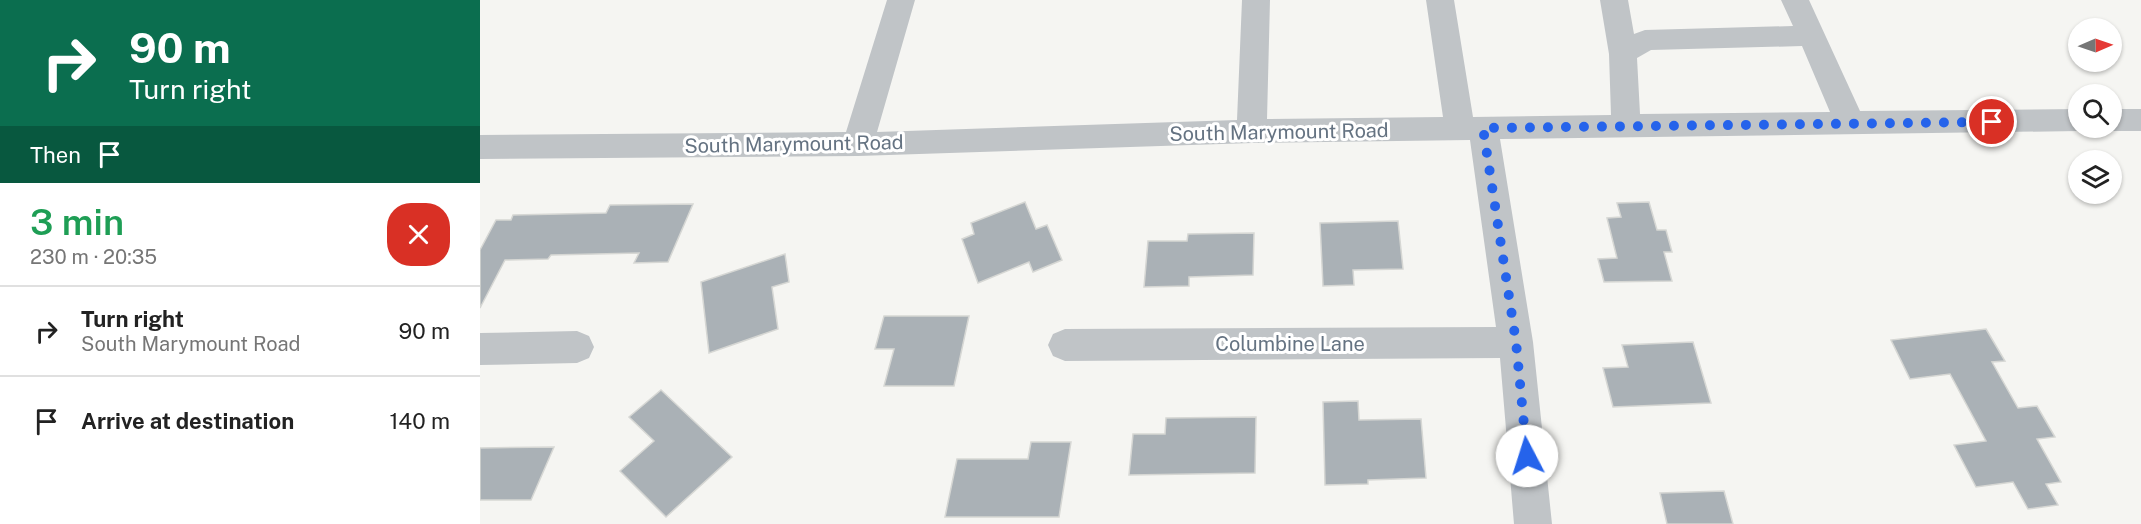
<!DOCTYPE html>
<meta charset="utf-8">
<style>
:root{--surface:#fff;--page:#f6f6f6;--text:#222;--muted:#767676;--line:#e0e0e0}
body{margin:0;font-family:"Public Sans",sans-serif;background:var(--page);color:var(--text);height:100vh;display:flex;flex-direction:column;font-size:22px;white-space:nowrap}
*{box-sizing:border-box;margin:0}
p{font-size:20px;color:var(--muted)}
.icon{flex:none;width:33px;height:33px;fill:none;stroke:currentColor;stroke-width:2;stroke-linecap:round;stroke-linejoin:round}
.map{position:relative;flex:1;overflow:hidden}
.drawer{display:flex;flex-direction:column;background:var(--surface);width:480px}
.drawer>*{flex:none}
.hud{background:#0b6e4f;color:#fff;overflow:hidden}
.needle{width:39px;rotate:88deg}
.tools{position:absolute;left:1588px;top:18px;display:grid;gap:12px}
.tools a{display:grid;place-items:center;width:54px;height:54px;border-radius:50%;background:var(--surface);box-shadow:0 2px 4px #0004;font-size:30px}
.pin{position:absolute;display:grid;place-items:center;width:51px;height:51px;color:#fff;margin:-26px;border:3px solid #fff;border-radius:50%;box-shadow:0 2px 6px #0007}
.me{position:absolute;width:66px;margin:-33px;rotate:355deg;stroke-linejoin:round;filter:drop-shadow(0 0 4px #0008)}
.turn{display:flex;align-items:center;gap:21px;height:126px;padding:0 30px;font-size:27px}
.turn .icon{width:78px;height:78px;stroke-width:2.5}
.turn b{display:block;font-size:42px;line-height:51px}
.then{display:flex;align-items:center;height:57px;padding:0 30px;background:#0003;gap:12px;font-size:22px}
.round{display:grid;place-items:center;flex:none;width:63px;height:63px;border-radius:24px;background:var(--page)}
.summary{display:flex;align-items:center;justify-content:space-between;height:102px;padding:0 30px}
h1{font-size:36px;font-weight:600;line-height:45px;color:#1e9e55}
ul{padding:0;list-style:none}
li{display:flex;align-items:center;gap:18px;height:90px;padding:0 30px;border-top:2px solid var(--line)}
li div{flex:1}
li b{display:block;font-size:22px}
li em{font-style:normal}
main{display:flex;flex:1;min-height:0}
.map>svg:first-child{display:block}
.building{fill:#aab1b6;stroke:#d6d7d4;stroke-width:1.5}
.lines{fill:none;stroke-linecap:round;stroke-linejoin:round}
.minor{fill:#c0c4c7;fill-rule:evenodd}
.route{stroke:#2563eb;stroke-width:10;stroke-dasharray:0 18}
.labels{text-anchor:middle;stroke-width:6;stroke-linejoin:round;paint-order:stroke}
.street-label{font-size:20px;fill:#657382;stroke:#fff}
</style>
<main>
<section class="drawer">
<div class="hud">
<div class="turn"><svg class="icon" aria-label="right" viewBox="0 0 24 24"><path d="M7 20v-9h11M14 6l5 5-5 5"/></svg><div><b>90 m</b>Turn right</div></div>
<div class="then">Then<svg class="icon" aria-label="arrive" viewBox="0 0 24 24"><path d="M6 21V4h12l-3 4 3 4H6"/></svg></div>
</div>
<div class="summary"><div><h1>3 min</h1><p>230 m · 20:35</p></div><a class="round" style="background:#d93025;color:#fff"><svg class="icon" aria-label="close" viewBox="0 0 24 24"><path d="M6 6l12 12M18 6L6 18"/></svg></a></div>
<ul>
<li><svg class="icon" aria-label="right" viewBox="0 0 24 24"><path d="M7 20v-9h11M14 6l5 5-5 5"/></svg><div><b>Turn right</b><p>South Marymount Road</p></div><em>90 m</em></li>
<li><svg class="icon" aria-label="arrive" viewBox="0 0 24 24"><path d="M6 21V4h12l-3 4 3 4H6"/></svg><div><b>Arrive at destination</b></div><em>140 m</em></li>
</ul>
</section>
<div class="map">
<svg width="1661" height="524" viewBox="0 0 1661 524">
<rect width="100%" height="100%" fill="#f5f5f2"/>
<path class="building" d="M545 202 556 229 567 225 582 260 553 272 549 262 498 283 482 239 494 234 491 223Z
M1169 202 1177 230H1186L1192 252H1184L1192 281 1124 282 1118 259 1137 258 1127 218 1141 217 1137 203Z
M213 204 188 262 154 263 159 253 71 255 68 259 25 260 0 308V250L16 220H31L33 215 126 213 130 205Z
M918 221 923 269 873 270 874 285 843 286 840 223Z
M774 233 773 275 709 277V286L664 287 668 241H707L708 234Z
M305 254 309 282 292 287 298 329 229 353 221 282Z
M404 316H489L474 386H404L414 349H395Z
M1506 329 1525 361 1512 362 1538 408 1557 406 1575 437 1557 439 1581 482 1566 484 1578 505 1548 509 1533 482 1496 487 1474 445 1506 441 1470 374 1430 379 1411 340Z
M1213 342 1231 403 1133 407 1123 368 1148 367 1142 345Z
M181 390 252 457 186 517 140 471 174 441 149 417Z
M878 401 879 420 941 419 946 478 888 480V484L845 485 843 402Z
M776 417 775 473 649 475 653 434H685L686 418Z
M551 442H591L579 517H465L477 459H548Z
M74 447 51 500H0V448Z
M1244 491 1253 524H1187L1180 493Z"/>
<g class="lines">
<path class="minor" d="M407 0H435L397 132 757 120 762 0H790L787 119 963 117 946 0H974L993 117 1131 115 1129 54 1120 0H1148L1154 34 1165 30 1313 26 1301 0H1329L1380 111 1599 109V128H1610L1599 131 1020 139 1053 342 1072 524H1034L1020 358 585 361 573 356 568 345 573 334 585 329 1016 327 990 140 772 143 378 156 0 159V135L366 132ZM1322 46 1350 112 1160 114 1157 58 1171 50Z
M1632 109H1661V131H1632L1621 128H1632Z
M97 331 109 336 114 347 109 358 97 363 0 365V333Z"/>
</g>
<g class="lines">
<path class="route" d="M1047 456 1036 342 1003 128 1512 122"/>
</g>
<g class="labels">
<g class="street-label">
<text transform="translate(799 132) rotate(-1)" y="7">South Marymount Road</text>
<text transform="translate(314 144) rotate(-1)" y="7">South Marymount Road</text>
<text x="810" y="351">Columbine Lane</text>
</g>
</g>
</svg>
<div class="tools">
<a><svg class="needle" viewBox="-14 -14 28 28"><path d="M0-13l5 13h-10z" fill="#e53935"/><path d="M0 13l5-13h-10z" fill="#767676"/></svg></a>
<a><svg class="icon" aria-label="search" viewBox="0 0 24 24"><circle cx="10" cy="10" r="6"/><path d="M15 15l6 6"/></svg></a>
<a><svg class="icon" aria-label="layers" viewBox="0 0 24 24"><path d="M12 4l9 5-9 5-9-5zM3 14l9 5 9-5"/></svg></a>
</div>
<div class="pin" style="left:1512px;top:122px;background:#d93025"><svg class="icon" aria-label="arrive" viewBox="0 0 24 24"><path d="M6 21V4h12l-3 4 3 4H6"/></svg></div>
<svg class="me" style="left:1047px;top:456px" viewBox="-20 -20 40 40"><circle r="19" fill="#fff"/><path d="M0-13L10 11 0 6-10 11z" fill="#2563eb"/></svg>
</div>
</main>
